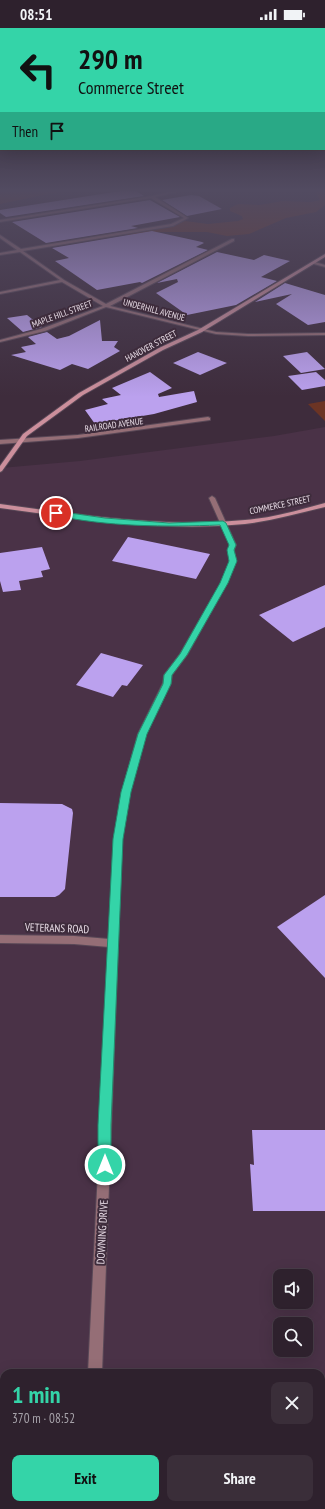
<!DOCTYPE html>
<meta charset="utf-8">
<style>
:root{--surface:#2e212d;--page:#3a2e39;--text:#f1f3f6;--muted:#a7a3aa;--line:#493e49;--accent:#34d4a8}
body{margin:0;font-family:"PT Sans Narrow",sans-serif;background:var(--page);color:var(--text);height:100vh;display:flex;flex-direction:column;font-size:15px;white-space:nowrap}
*{box-sizing:border-box;margin:0}
p{font-size:13px;color:var(--muted)}
.icon{flex:none;width:22px;height:22px;fill:none;stroke:currentColor;stroke-width:2;stroke-linecap:round;stroke-linejoin:round}
.map{position:relative;flex:1;overflow:hidden}
.sheet{position:absolute;left:0px;top:1341px;width:325px;height:140px;display:flex;flex-direction:column;background:var(--surface);border-radius:12px 12px 0 0;box-shadow:0 4px 16px #0002,0 0 0 1px var(--line)}
.sheet>*{flex:none}
.banner{position:absolute;left:0px;top:0px;width:325px;height:122px;box-shadow:0 4px 16px #0002,0 0 0 1px var(--line);background:#34d4a8;color:#111;overflow:hidden}
.buttons{position:absolute;left:273px;top:1241px;display:grid;gap:8px}
.buttons a{display:grid;place-items:center;width:40px;height:40px;border-radius:8px;background:var(--surface);box-shadow:0 4px 16px #0002,0 0 0 1px var(--line);font-size:20px}
.pin{position:absolute;display:grid;place-items:center;width:34px;height:34px;color:#fff;margin:-17px;border:2px solid #fff;border-radius:50%;box-shadow:0 1px 4px #0007}
.me{position:absolute;width:44px;margin:-22px;rotate:0deg;stroke-linejoin:round;filter:drop-shadow(0 0 3px #0008)}
.turn{display:flex;align-items:center;gap:14px;height:84px;padding:0 12px;font-size:18px}
.turn .icon{width:52px;height:52px;stroke-width:2.5}
.turn b{display:block;font-size:28px;line-height:34px}
.then{display:flex;align-items:center;height:38px;padding:0 12px;background:#0003;gap:8px;font-size:15px}
.round{display:grid;place-items:center;flex:none;width:42px;height:42px;border-radius:8px;background:var(--page)}
.headline{display:flex;align-items:center;justify-content:space-between;height:68px;padding:0 12px}
h1{font-size:24px;font-weight:700;line-height:30px;color:var(--accent)}
.button{display:flex;gap:8px;margin-top:auto;padding:8px 12px}
.button a{flex:1;height:46px;border-radius:8px;background:var(--accent);color:#111;font-size:16px;font-weight:700;line-height:46px;text-align:center}
.button a+a{background:var(--page);color:var(--text)}
.status{display:flex;justify-content:space-between;align-items:center;height:28px;padding:0 20px;background:var(--surface);direction:ltr}
.status svg{height:11px;fill:currentColor}
.map>svg:first-child{display:block}
.built{fill:#4a3247;fill-rule:evenodd}
.green{fill:#6c3424}
.building{fill:#bba1ee}
.lines{fill:none;stroke-linecap:round;stroke-linejoin:round}
.street-casing{stroke:#594857;stroke-width:2}
.secondary-casing{stroke:#594857;stroke-width:2}
.street{fill:#956e76;fill-rule:evenodd}
.secondary{fill:#cc8f9c;fill-rule:evenodd}
.route{fill:#34d4a8;stroke:#228a6d}
.labels{text-anchor:middle;stroke-width:4;stroke-linejoin:round;paint-order:stroke}
.far-street-label{font-size:9px;fill:#e8dce6;stroke:#3e2c3c}
.street-label{font-size:11px;fill:#e8dce6;stroke:#3e2c3c}
</style>
<div class="status"><b>08:51</b><svg viewBox="0 0 49 12"><path d="M0 12V9h3v3zM5 12V6h3v6zM10 12V3h3v9zM15 12V0h3v12zM26 1h20v11H26zM47 4h2v5h-2z"/></svg></div>
<div class="map">
<svg width="325" height="1481" viewBox="0 0 325 1481">
<rect width="100%" height="100%" fill="#3e2c3c"/>
<path class="built" d="M325 399V1379L321 1381V1345H4V1477H140L132 1481H0V442L1 440 80 433 274 408ZM280 1248H306V1274H280ZM280 1296H306V1322H280Z"/>
<path class="green" d="M0 161H87L53 165 0 176Z
M318 161H325V177L316 184 286 190 249 206 227 208 207 204H161L128 207 127 206 169 198 185 193 208 196 238 193 243 191 242 188 230 183V180L238 176 260 177 282 173 311 174 320 172 315 163Z
M325 373V393L308 376Z
M325 1456V1481H285L291 1477H321V1459Z"/>
<path class="building" d="M133 161 144 168 6 189 0 185V182Z
M191 167 199 168 222 181 187 188 162 172Z
M150 172 180 189 131 198 138 200 46 215 12 194Z
M152 203 202 214 204 215 196 219 208 222 142 255 140 254 97 262 55 233 69 230 52 220Z
M217 224 254 232 264 227 290 233 261 249 277 253 236 277 187 287 156 265 178 254 177 251 157 255Z
M285 255 325 267V294L308 297 276 276 292 266 255 274Z
M27 287 42 299 23 304 7 290Z
M100 292 102 313H118L114 319 120 323 88 341 72 336 60 342 11 327 26 324 21 319 36 316 28 309 47 304 57 311 69 308Z
M198 324 227 335 200 347 173 335Z
M307 324 325 341 301 345 283 328Z
M150 344 172 360 158 366 159 369 194 363 197 374 154 386 95 396 85 382 108 376 102 371 121 367 112 360Z
M316 344 325 352V358L302 362 288 348Z
M128 509 210 526 196 551 112 533Z
M42 519 50 541 41 543 43 549 19 553 21 562 3 564 0 553V525Z
M325 557V599L293 614 259 587Z
M101 625 143 637 127 658 122 657 113 669 76 657Z
M0 775 62 776 72 781 73 785 65 861 59 867 55 869H0Z
M325 867V950L277 899Z
M252 1102H325V1183H253L250 1136 254 1137Z"/>
<g class="lines">
<g class="street-casing">
<path id="street" d="M182 161H189L155 169 188 190 173 198 23 223 64 252 106 276 232 211H234V213L110 278 216 304 248 306 325 305V307L248 308 216 306 106 279 45 303 0 314V312L41 301 103 278 62 254 0 266V264L60 252 20 224 0 227V225L17 222 0 210V207L21 221 171 196 184 190 151 170 0 194V192L152 168Z
M315 234 325 237V239L314 236Z
M208 389 210 390V392L78 410 0 416V412L78 407Z
M212 468 215 470 236 517 234 522 236 533 227 555 187 627 172 647 171 655 146 706 130 764 122 811 102 1345H88L109 919 74 916 0 915V907L74 908 109 911 114 811 122 764 138 706 163 655 164 647 180 626 221 555 230 533 228 522 230 517 209 470Z
M82 1477H96L95 1481H81Z"/>
</g>
<g class="secondary-casing">
<path id="secondary" d="M325 226V229L202 304 163 322 83 367 27 408 2 443 0 444V438L23 406 79 365 159 320 198 302Z
M325 475V479C299 485 272 493 245 496 163 504 81 491 0 480V476C81 487 163 500 245 492 272 490 299 482 325 475Z
M325 1386V1401L321 1403V1388Z
M141 1477H163L161 1481H139Z"/>
</g>
<use href="#street" class="street"/>
<use href="#secondary" class="secondary"/>
</g>
<linearGradient id="sky" x2="0" y2="1"><stop stop-color="#221821"/><stop offset="0.44" stop-color="#524b61"/><stop offset="1" stop-color="#524b61" stop-opacity="0"/></linearGradient>
<rect width="325" height="369" fill="url(#sky)"/>
<path class="route" d="M56 483 105 490 169 495 223 493 226 495 236 517 234 522 237 533 228 555 187 627 172 647 171 656 147 706 131 764 123 811 111 1097V1137L109 1142 105 1144 100 1142 98 1137V1097L113 811 121 764 138 706 163 656 164 647 180 626 220 555 229 533 227 522 229 517 220 497C165 499 108 499 53 487V484Z"/>
<g class="labels">
<g class="far-street-label">
<text transform="translate(154 282) rotate(15)" y="3">UNDERHILL AVENUE</text>
<text transform="translate(62 286) rotate(-20)" y="3">MAPLE HILL STREET</text>
<text transform="translate(151 318) rotate(-28)" y="3">HANOVER STREET</text>
<text transform="translate(114 397) rotate(-8)" y="3">RAILROAD AVENUE</text>
<text transform="translate(280 477) rotate(-12)" y="3">COMMERCE STREET</text>
</g>
<g class="street-label">
<text transform="translate(57 900) rotate(2)" y="4">VETERANS ROAD</text>
<text transform="translate(102 1204) rotate(-87)" y="4">DOWNING DRIVE</text>
</g>
</g>
</svg>
<div class="buttons">
<a><svg class="icon" aria-label="sound" viewBox="0 0 24 24"><path d="M4 9h4l5-4v14l-5-4H4zM17 9q2 3 0 6"/></svg></a>
<a><svg class="icon" aria-label="search" viewBox="0 0 24 24"><circle cx="10" cy="10" r="6"/><path d="M15 15l6 6"/></svg></a>
</div>
<div class="pin" style="left:56px;top:485px;background:#d93025"><svg class="icon" aria-label="arrive" viewBox="0 0 24 24"><path d="M6 21V4h12l-3 4 3 4H6"/></svg></div>
<svg class="me" style="left:105px;top:1137px" viewBox="-20 -20 40 40"><circle r="17" fill="#34d4a8" stroke="#fff" stroke-width="3"/><path d="M0-11L8 9 0 5-8 9z" fill="#fff"/></svg>
<div class="banner">
<div class="turn"><svg class="icon" aria-label="left" viewBox="0 0 24 24"><path d="M17 20v-9H6M10 6l-5 5 5 5"/></svg><div><b>290 m</b>Commerce Street</div></div>
<div class="then">Then<svg class="icon" aria-label="arrive" viewBox="0 0 24 24"><path d="M6 21V4h12l-3 4 3 4H6"/></svg></div>
</div>
<section class="sheet">
<div class="headline"><div><h1>1 min</h1><p>370 m · 08:52</p></div><a class="round"><svg class="icon" aria-label="close" viewBox="0 0 24 24"><path d="M6 6l12 12M18 6L6 18"/></svg></a></div>
<div class="button"><a>Exit</a><a>Share</a></div>
</section>
</div>
